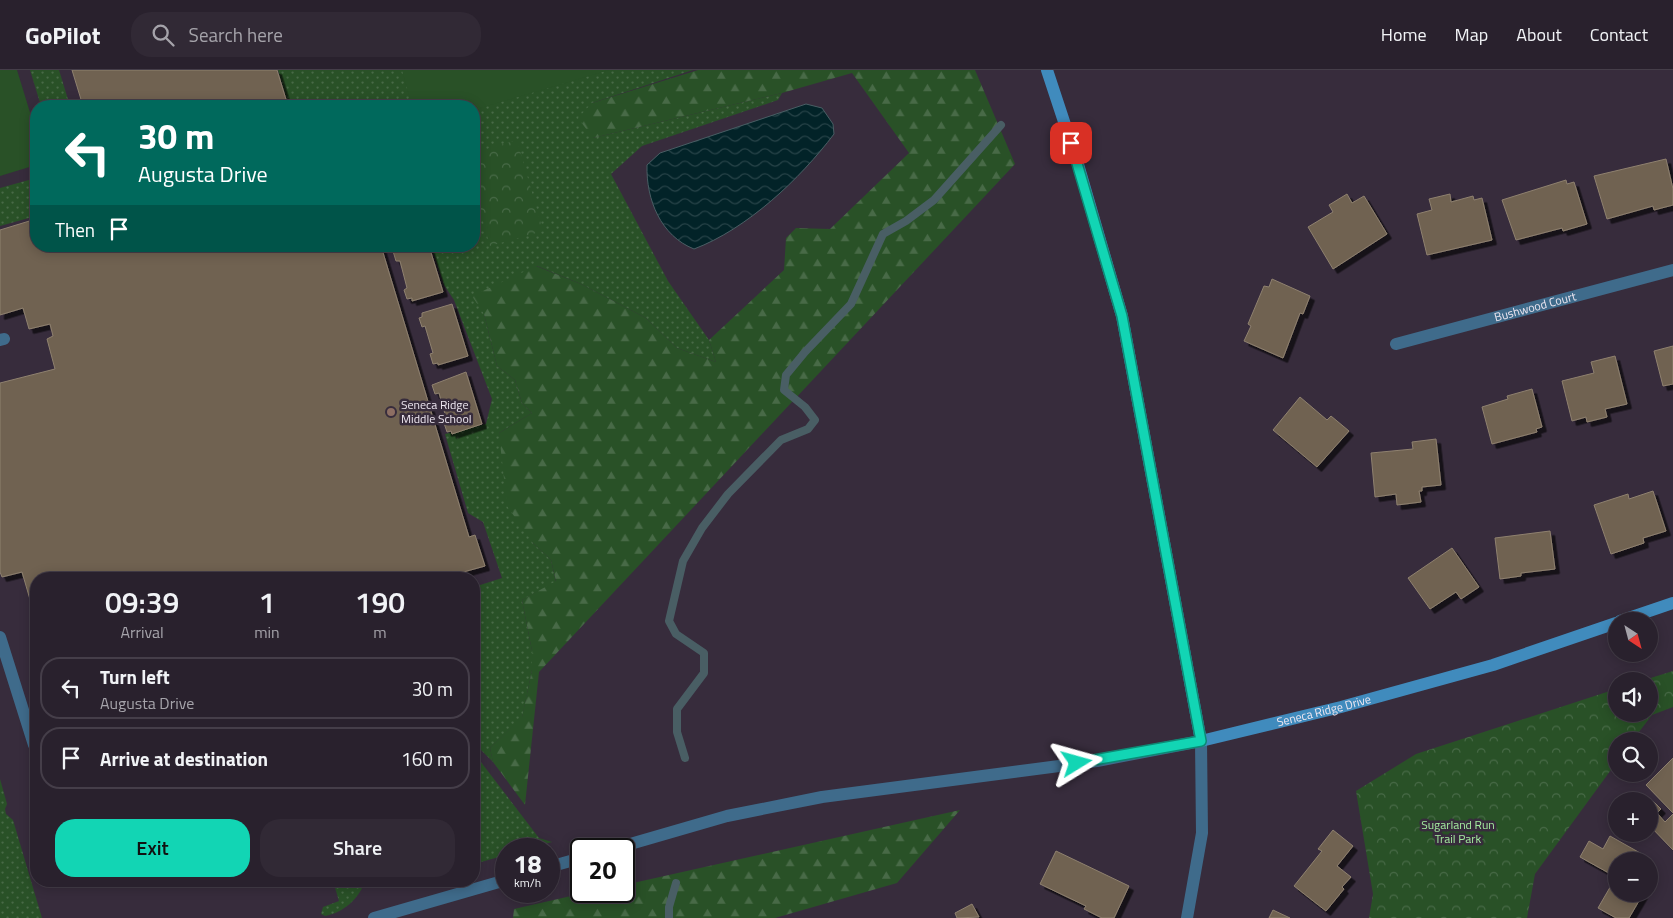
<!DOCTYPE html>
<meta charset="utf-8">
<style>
:root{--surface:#29212d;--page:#312935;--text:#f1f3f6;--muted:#a5a3aa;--line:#453e49;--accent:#12d5b4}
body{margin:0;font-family:"Titillium Web",sans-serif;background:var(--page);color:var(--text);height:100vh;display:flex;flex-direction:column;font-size:19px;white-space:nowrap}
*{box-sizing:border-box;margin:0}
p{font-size:16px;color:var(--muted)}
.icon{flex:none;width:28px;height:28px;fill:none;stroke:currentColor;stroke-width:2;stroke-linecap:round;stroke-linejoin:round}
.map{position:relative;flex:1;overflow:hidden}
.side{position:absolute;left:30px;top:502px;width:450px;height:315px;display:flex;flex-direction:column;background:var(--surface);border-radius:20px;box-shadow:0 2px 12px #0003,0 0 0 1px var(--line)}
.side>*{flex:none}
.hud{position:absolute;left:30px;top:30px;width:450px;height:152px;border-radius:20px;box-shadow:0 2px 12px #0003,0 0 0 1px var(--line);background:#00695c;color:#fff;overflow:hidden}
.needle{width:32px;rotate:144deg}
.controls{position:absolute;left:1608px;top:542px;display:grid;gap:10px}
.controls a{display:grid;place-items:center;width:50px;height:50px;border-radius:50%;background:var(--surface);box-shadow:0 2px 12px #0003,0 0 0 1px var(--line);font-size:25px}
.speed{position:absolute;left:495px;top:768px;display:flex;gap:10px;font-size:25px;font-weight:700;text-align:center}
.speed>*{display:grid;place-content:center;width:65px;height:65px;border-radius:50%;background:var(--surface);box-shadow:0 2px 12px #0003,0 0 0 1px var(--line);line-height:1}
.speed small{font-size:12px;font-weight:400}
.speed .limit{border:2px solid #111;border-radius:8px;background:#fff;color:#111}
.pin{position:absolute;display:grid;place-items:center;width:42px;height:42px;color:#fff;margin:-21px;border-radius:10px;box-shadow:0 2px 8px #0006}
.me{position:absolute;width:55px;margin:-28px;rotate:82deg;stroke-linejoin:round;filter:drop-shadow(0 0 4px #0008)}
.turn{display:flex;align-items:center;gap:18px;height:105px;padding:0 25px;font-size:22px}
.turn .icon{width:65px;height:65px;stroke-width:2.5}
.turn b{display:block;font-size:35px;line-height:42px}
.then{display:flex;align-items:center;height:48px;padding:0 25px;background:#0003;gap:10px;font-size:19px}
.eta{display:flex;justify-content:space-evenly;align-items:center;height:85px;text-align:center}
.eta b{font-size:30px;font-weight:600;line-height:35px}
.cta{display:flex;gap:10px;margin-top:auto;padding:10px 25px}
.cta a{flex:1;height:58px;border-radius:20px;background:var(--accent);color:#111;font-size:20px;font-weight:600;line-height:58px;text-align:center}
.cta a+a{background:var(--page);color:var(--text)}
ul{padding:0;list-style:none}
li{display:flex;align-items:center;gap:15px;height:62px;margin:0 10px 8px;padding:0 15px;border:2px solid var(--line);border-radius:20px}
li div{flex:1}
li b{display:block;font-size:19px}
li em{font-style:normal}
header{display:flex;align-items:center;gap:30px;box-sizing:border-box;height:70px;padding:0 25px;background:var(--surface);border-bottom:1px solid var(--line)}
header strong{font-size:24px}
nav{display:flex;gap:28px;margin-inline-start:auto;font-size:18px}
.search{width:350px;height:45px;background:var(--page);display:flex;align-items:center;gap:12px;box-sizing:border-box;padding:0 18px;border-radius:20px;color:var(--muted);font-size:19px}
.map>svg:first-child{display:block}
.grass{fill:url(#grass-dots)}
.forest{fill:url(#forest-firs)}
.park{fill:url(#park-crowns)}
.garden{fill:#295127}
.water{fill:url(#water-waves);stroke:#495e64}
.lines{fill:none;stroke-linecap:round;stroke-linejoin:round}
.stream{stroke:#495e64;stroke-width:8}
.building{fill:#6f6251;stroke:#8f816f;filter:url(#shadow)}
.lane{stroke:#3f6b8b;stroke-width:12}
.street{stroke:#3f6b8b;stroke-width:12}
.secondary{stroke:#408bbd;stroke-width:12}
.route-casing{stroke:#0c8a75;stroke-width:12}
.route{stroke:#12d5b4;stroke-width:9}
.education-dot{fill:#8d6e63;stroke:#372c3c;stroke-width:2}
.labels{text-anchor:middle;stroke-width:5;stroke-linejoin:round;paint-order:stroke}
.street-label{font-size:12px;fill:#eee7f1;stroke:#372c3c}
.poi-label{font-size:12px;fill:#eee7f1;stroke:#372c3c;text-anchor:start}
.park-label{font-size:12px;fill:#a4ec9f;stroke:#372c3c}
</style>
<header>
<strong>GoPilot</strong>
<div class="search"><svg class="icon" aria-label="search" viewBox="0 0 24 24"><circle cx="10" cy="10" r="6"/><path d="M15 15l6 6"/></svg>Search here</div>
<nav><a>Home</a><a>Map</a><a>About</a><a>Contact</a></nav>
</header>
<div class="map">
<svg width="1673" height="848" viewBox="0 0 1673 848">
<defs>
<pattern id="grass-dots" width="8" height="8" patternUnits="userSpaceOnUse" patternTransform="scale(1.25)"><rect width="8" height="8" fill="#295127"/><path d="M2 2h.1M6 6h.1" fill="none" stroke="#486a47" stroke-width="1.8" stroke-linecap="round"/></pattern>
<pattern id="forest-firs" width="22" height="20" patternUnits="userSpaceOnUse" patternTransform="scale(1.25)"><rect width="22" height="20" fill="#295127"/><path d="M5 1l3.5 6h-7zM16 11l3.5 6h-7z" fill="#486a47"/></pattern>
<pattern id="park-crowns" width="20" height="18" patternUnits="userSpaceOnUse" patternTransform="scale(1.25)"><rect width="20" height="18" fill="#295127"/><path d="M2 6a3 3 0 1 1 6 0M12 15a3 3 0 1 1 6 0" fill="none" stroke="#486a47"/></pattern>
<pattern id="water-waves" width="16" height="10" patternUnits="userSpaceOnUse" patternTransform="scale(1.25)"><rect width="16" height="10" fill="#022328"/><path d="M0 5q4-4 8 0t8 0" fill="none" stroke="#274348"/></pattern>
<filter id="shadow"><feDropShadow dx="4.5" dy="4.5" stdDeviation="0" flood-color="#0009"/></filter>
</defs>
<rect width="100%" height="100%" fill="#372c3c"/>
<path class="grass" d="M30 0H59L70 36H41Z
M278 0H693L592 33 593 68 782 23 778 30 642 76 611 104 668 211 709 270 716 292 677 278 646 248 581 214 537 196 484 244 497 296 515 310 522 333 532 343 499 363 533 473 551 490 556 512 522 530 532 581V600L522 648 490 678 493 692 474 673V517L502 508 483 452 468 443 445 364 486 354 492 329 454 230 444 215 431 176H474V36H289Z
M36 108V146L0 156V118Z
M474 683 539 768 552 772 527 779H506V785L474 794Z
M0 709 7 734 5 739 6 744 13 750 42 848H0Z
M333 811H365C359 829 343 843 325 846L321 844 323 837 339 831Z"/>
<path class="forest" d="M698 0H975L1015 94 539 602 525 735 493 692 490 678 522 647 532 600V581L522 530 556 511 551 490 533 473 507 436 499 363 532 343 522 333 515 310 497 296 484 244 472 226 536 196 581 214 646 248 677 278 716 292 709 270 784 200 786 168 796 158 830 159 909 83 852 3 782 23 593 68 578 48 592 33Z
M960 740 897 813 775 848H513L514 839 593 821H624V815Z"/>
<path class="park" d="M517 70 543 161 490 176 474 119V83Z
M1673 601V637L1652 645 1632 671H1616V693L1535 804 1527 848H1369L1373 824 1356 721 1416 684 1616 619V644H1649V611H1641Z"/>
<path class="garden" d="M0 0H17L36 62V95L0 106Z
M402 0H609L474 40V36H412Z"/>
<path class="water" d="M806 34 822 38 833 54 834 64C800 109 747 159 694 179 661 166 646 130 647 95L660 83Z"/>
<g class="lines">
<path class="stream" d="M685 688 677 662V639L704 603V583L676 564 669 551 683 491 702 458 728 424 781 370 808 359 815 350 805 337 784 320 786 305 805 282 851 234 883 164 906 151 934 130 1001 55
M669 848V837L676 813"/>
</g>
<path class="building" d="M72 0H277L288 36H83Z
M1666 89 1673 119V135L1654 140 1653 136 1607 149 1594 106Z
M1566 110 1567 114 1574 112 1587 154 1563 161 1562 158 1516 170 1502 130Z
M1347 124 1352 133 1364 126 1387 164 1333 199 1308 157 1333 142 1329 135Z
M1450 124 1451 132 1473 126 1474 130 1482 128 1492 170 1427 185 1417 144 1432 140 1429 129Z
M36 149V176H381L469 467 475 465 485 496 438 509H36V550L22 502 2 507 0 502V313L55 299 47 269 53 266 50 254 29 259 23 238 0 245V160Z
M405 176H429L443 222 412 231V228L407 229 404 220 407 218 400 191H396L393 181Z
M1272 209 1310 226 1303 244 1300 243 1283 288 1244 271 1251 256 1248 254 1264 216 1269 217Z
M452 234 468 286 438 295V293L433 294 430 284 433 283 425 256 422 257 419 248 422 247V243Z
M1673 276V314L1663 316 1654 281Z
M1615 286 1627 334 1605 339 1607 347 1587 352 1586 347 1572 351 1562 311 1594 303 1591 292Z
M466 302 482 354 452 364 451 361 447 362 444 353 447 351 439 323 435 324 432 315Z
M1532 319 1542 357 1536 359 1537 362 1492 374 1482 337 1508 329 1507 326Z
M1300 327 1327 350 1331 346 1349 361 1317 397 1273 360Z
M1436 369 1441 415 1422 417V421H1419L1421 432 1397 435 1396 424 1375 427 1371 383 1413 379 1412 372Z
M1653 421 1666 461 1643 468 1644 473 1611 484 1594 435 1628 424 1629 429Z
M1550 461 1555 499 1521 503V506L1500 509 1495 468Z
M1452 478 1479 517 1461 529 1456 522 1430 539 1408 508Z
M1673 688V743L1646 715Z
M1653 731 1661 739 1657 743 1665 752 1673 744V780L1649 755V735Z
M1333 760 1353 776 1337 796 1351 807 1342 817 1344 819 1326 841 1294 816 1322 781 1318 779Z
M1610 766 1649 788 1647 791H1616V824H1643L1629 848H1616L1598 838 1616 807 1580 787 1589 771 1603 779Z
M1056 781 1129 816 1114 848H1102L1084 839 1086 836 1040 814Z
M972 834 979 847 957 848 955 843Z
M1273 840 1290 848H1269Z"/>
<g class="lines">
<path class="lane" d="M0 270 4 269
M0 567 34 675 36 674
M613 779 727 746 822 727 1097 691 1201 671
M549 797 581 788
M374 848 506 810"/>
<g class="street">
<path id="s1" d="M1396 274 1673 200"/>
<path d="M1187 848 1202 763 1201 671"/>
</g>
<g class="secondary">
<path id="s2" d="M1047 0 1077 91 1122 246 1201 671 1341 637 1493 595 1616 553"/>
<path d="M1620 551 1673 533"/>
</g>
</g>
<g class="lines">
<g class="route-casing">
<path id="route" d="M1071 73 1122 246 1201 671 1077 693"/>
</g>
<use href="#route" class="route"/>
</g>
<circle class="education-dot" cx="391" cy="342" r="5"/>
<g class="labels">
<g class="street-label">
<text dy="4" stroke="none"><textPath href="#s1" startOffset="144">Bushwood Court</textPath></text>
<text dy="4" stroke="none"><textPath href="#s2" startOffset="816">Seneca Ridge Drive</textPath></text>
</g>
<g class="poi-label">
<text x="401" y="339">Seneca Ridge<tspan x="401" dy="14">Middle School</tspan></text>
</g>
<g class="park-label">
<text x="1458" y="759">Sugarland Run<tspan x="1458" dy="14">Trail Park</tspan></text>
</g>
</g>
</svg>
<div class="controls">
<a><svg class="needle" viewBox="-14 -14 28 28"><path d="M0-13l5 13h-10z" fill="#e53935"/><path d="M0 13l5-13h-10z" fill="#a5a3aa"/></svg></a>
<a><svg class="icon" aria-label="sound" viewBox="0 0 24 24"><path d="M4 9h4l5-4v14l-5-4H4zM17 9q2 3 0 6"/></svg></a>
<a><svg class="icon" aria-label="search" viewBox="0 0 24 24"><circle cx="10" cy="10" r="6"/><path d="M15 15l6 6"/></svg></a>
<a>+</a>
<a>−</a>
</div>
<div class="speed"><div>18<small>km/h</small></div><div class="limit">20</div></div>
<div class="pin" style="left:1071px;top:73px;background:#d93025"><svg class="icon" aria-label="arrive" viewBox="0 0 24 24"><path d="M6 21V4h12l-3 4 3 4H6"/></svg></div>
<svg class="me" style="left:1077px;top:693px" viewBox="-20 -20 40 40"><path d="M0-17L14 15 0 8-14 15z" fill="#12d5b4" stroke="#fff" stroke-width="4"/></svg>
<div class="hud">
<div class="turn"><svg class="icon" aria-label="left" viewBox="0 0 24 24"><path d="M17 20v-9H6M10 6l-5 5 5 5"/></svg><div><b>30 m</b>Augusta Drive</div></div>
<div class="then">Then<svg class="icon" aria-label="arrive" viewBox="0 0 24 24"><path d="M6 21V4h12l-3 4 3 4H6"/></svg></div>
</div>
<section class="side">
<div class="eta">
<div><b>09:39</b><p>Arrival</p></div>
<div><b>1</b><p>min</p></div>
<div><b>190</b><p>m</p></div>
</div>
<ul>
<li><svg class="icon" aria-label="left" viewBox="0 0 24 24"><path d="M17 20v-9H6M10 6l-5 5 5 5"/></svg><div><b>Turn left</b><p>Augusta Drive</p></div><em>30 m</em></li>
<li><svg class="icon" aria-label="arrive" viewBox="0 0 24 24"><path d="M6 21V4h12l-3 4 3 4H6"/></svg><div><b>Arrive at destination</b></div><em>160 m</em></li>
</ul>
<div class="cta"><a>Exit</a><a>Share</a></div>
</section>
</div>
